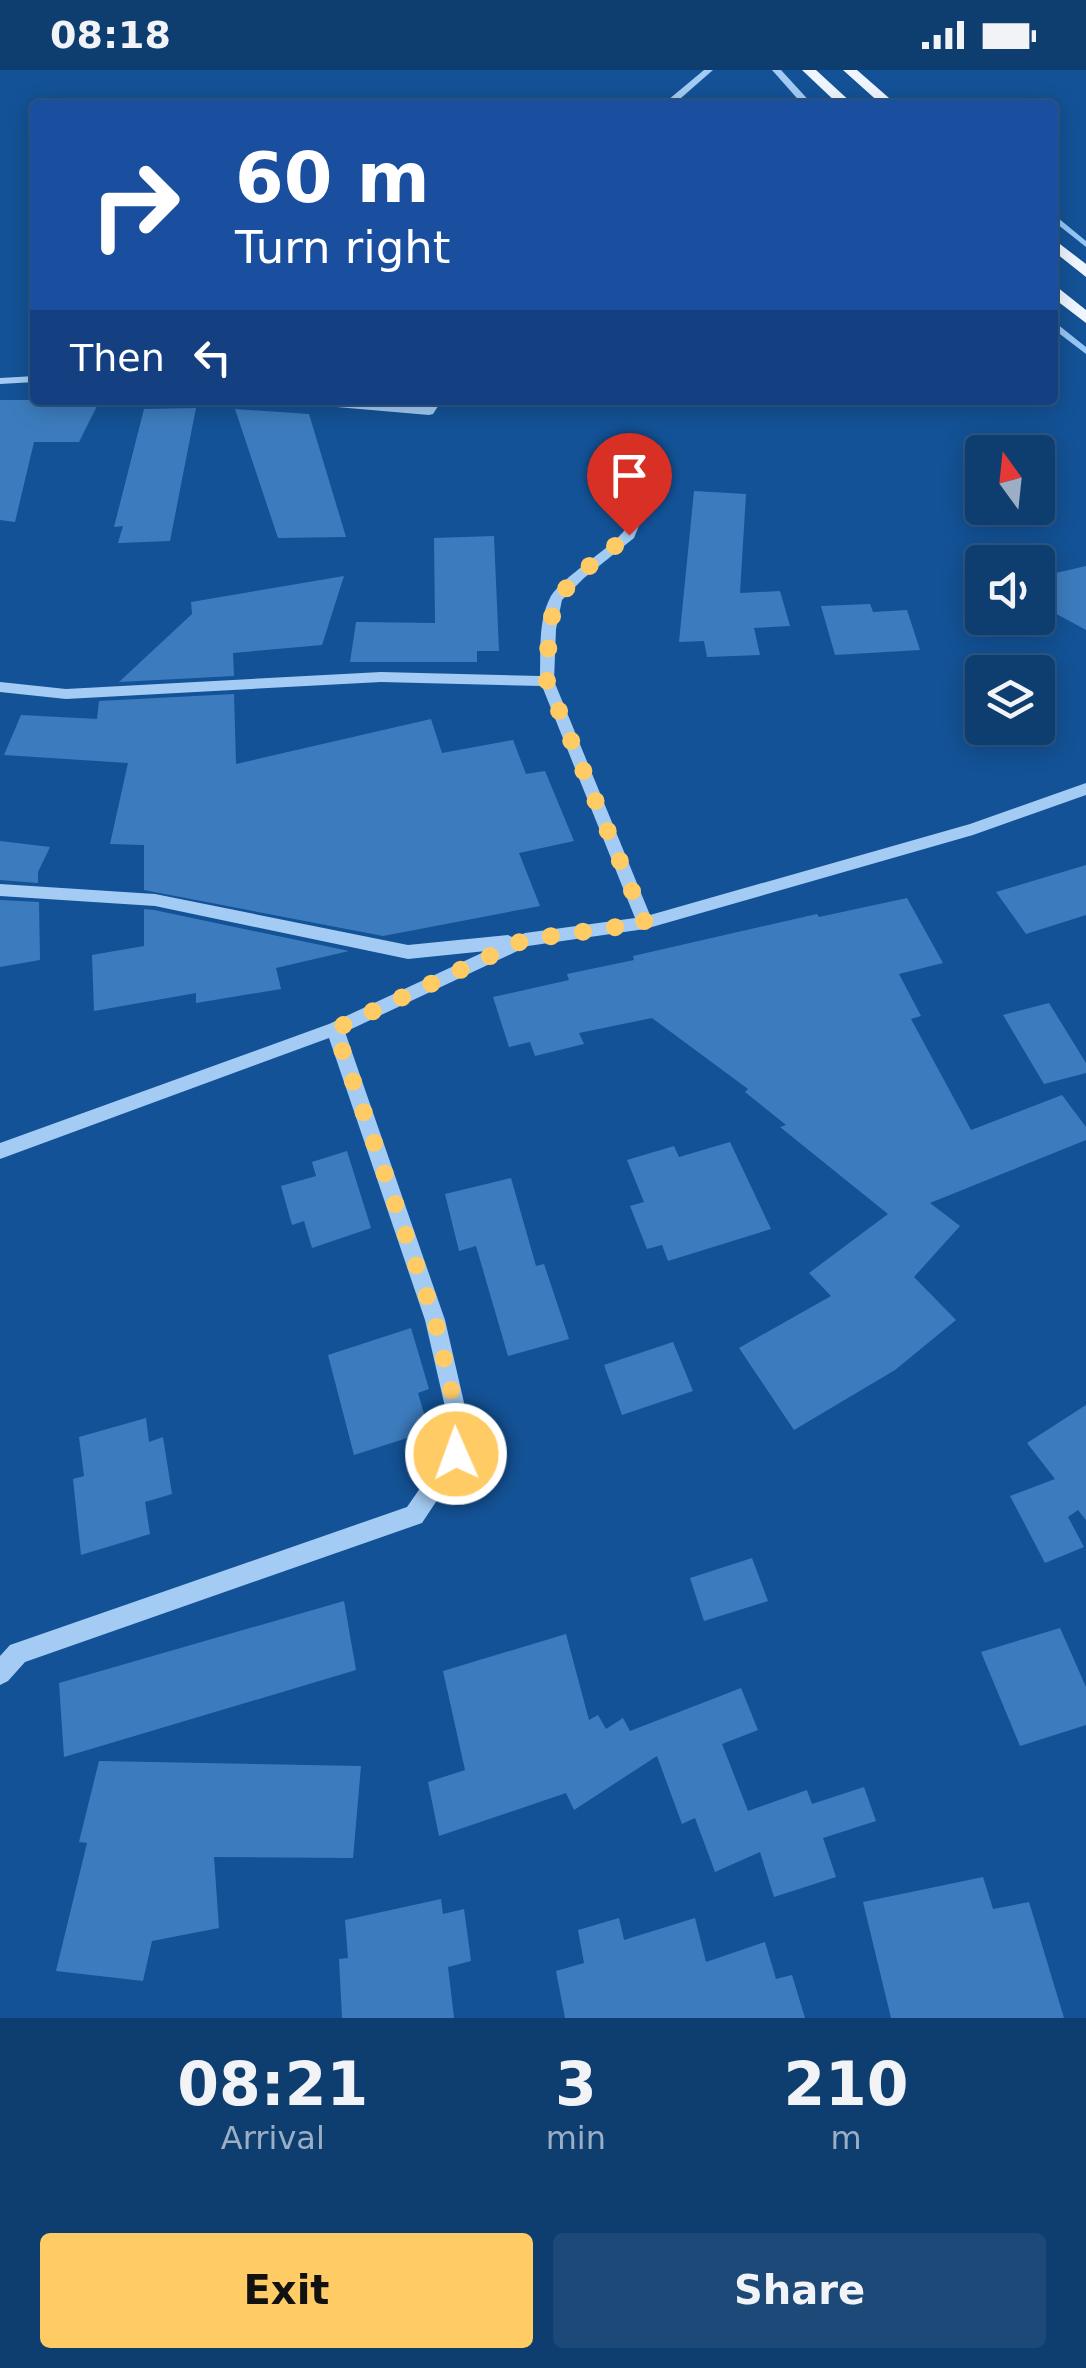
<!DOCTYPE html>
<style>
:root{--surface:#0e3e70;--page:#1c4978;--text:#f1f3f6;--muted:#9baec3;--line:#2e5783;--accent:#ffcb65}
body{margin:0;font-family:"DejaVu Sans",sans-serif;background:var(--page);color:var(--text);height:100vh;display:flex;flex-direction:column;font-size:38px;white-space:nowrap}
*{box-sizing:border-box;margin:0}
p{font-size:32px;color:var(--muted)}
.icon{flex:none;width:55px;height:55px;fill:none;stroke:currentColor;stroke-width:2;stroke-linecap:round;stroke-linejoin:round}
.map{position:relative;height:1948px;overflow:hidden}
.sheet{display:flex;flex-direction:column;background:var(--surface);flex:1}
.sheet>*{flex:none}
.hud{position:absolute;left:30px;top:30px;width:1028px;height:305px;border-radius:10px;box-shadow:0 5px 25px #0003,0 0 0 2px var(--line);background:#1a4fa0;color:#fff;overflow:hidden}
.needle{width:65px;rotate:345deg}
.buttons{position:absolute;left:965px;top:365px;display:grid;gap:20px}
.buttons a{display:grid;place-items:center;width:90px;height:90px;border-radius:10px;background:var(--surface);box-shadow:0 5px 25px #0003,0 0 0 2px var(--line);font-size:50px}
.pin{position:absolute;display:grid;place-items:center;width:85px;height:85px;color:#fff;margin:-102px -42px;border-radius:50% 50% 50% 0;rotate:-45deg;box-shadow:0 0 10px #0007}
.pin .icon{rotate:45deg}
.me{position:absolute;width:110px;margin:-55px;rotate:358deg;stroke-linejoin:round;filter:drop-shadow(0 0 8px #0008)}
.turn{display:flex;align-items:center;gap:35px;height:210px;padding:0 40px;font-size:45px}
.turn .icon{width:130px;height:130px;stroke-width:2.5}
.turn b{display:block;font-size:70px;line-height:85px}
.then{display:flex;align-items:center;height:95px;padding:0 40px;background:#0003;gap:20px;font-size:38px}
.eta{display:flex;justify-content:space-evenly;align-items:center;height:170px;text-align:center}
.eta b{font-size:60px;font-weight:700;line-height:70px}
.action{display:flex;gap:20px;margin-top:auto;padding:20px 40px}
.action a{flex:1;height:115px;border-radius:10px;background:var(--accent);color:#111;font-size:40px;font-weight:700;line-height:115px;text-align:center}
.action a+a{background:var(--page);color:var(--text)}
.status{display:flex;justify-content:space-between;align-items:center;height:70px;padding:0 50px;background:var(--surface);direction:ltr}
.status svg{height:28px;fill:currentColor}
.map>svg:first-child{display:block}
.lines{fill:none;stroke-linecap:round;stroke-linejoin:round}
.stream{fill:#95c7f6;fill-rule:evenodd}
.building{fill:#3c7cbe}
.minor{fill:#a3cbf3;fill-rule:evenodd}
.major{fill:#eff6ff;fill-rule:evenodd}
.route{stroke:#ffcb65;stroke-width:18;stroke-dasharray:0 32.4}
</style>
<div class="status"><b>08:18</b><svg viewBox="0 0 49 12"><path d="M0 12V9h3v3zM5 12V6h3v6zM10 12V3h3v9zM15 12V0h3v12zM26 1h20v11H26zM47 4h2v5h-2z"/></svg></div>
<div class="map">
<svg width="1086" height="1948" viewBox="0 0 1086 1948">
<rect width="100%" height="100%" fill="#135296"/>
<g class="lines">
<path class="stream" d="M1052 143 1086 171V177L1052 150Z
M1052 250 1086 277V284L1052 258Z"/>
</g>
<path class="building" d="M0 330H100L79 372H34L15 452 0 450Z
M196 338 170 471 118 473 123 456 114 457 144 339Z
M235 339 309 344 346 467 278 468Z
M694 421 746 424 740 523 780 521 790 556 754 558 760 585 707 587 704 571 679 572Z
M494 466 499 581H477V592H350L356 552 435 553 434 468Z
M1086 496V560L1038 534V507Z
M344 506 322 575 233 583 234 606 119 612 192 544 191 532Z
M870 534 873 542 907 540 920 580 835 585 821 536Z
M234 624 236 694 431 649 442 683 513 670 526 704 545 701 574 771 519 783 540 836 383 866 144 820V775L110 774 128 693 4 685 21 645 97 649 99 631Z
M0 771 50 777 38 802V813L0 810Z
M1086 795V845L1026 864 996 822Z
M907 828 943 893 899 904 921 946 911 949 971 1060 1062 1025 1086 1057V1070L930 1133 960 1156 914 1207 956 1250 895 1300 794 1360 739 1278 831 1226 809 1203 888 1144 780 1057 786 1055 745 1022 748 1019 652 948 579 963 584 974 535 986 530 972 509 977 493 927 569 910 567 904 634 890 633 886 817 844 819 847Z
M0 830 39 832 40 890 0 897Z
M144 839 154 840 349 881 276 898 281 919 196 933V923L94 941 92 885 144 876Z
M1049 933 1086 993V1003L1044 1014 1003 945Z
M730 1072 771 1159 668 1191 662 1175 647 1179 630 1136 644 1132 627 1090 674 1076 679 1087Z
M347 1081 371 1158 312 1178 304 1151 292 1155 281 1116 316 1106 312 1092Z
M511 1108 536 1196 544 1194 569 1269 508 1286 476 1176 459 1181 445 1124Z
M411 1258 429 1319 418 1323 429 1361 354 1385 328 1285Z
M673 1272 693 1321 622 1345 604 1295Z
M1086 1335V1450L1078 1440 1068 1447 1084 1477 1045 1493 1010 1426 1055 1409 1027 1373Z
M146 1348 149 1372 163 1367 172 1424 145 1432 150 1464 81 1485 73 1409 84 1406 79 1367Z
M752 1488 768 1531 704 1551 690 1508Z
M344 1531 356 1600 64 1687 59 1613Z
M1060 1558 1086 1617V1655L1020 1676 981 1582Z
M566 1564 589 1650 598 1645 606 1659 623 1648 630 1661 741 1618 758 1660 722 1674 748 1741 807 1720 812 1734 864 1717 876 1751 823 1768 836 1807 774 1827 760 1782 715 1802 695 1748 682 1754 657 1686 574 1740 566 1723 439 1766 428 1712 465 1700 443 1601Z
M99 1691 361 1696 353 1788 214 1787 219 1858 152 1871 143 1911 56 1901 87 1773 79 1772Z
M983 1807 993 1839 1029 1832 1064 1948H891L863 1832Z
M441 1829 443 1844 464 1839 471 1891 448 1897 454 1948H342L339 1889 348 1888 345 1850Z
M619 1848 624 1870 695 1848 706 1892 765 1872 776 1909 792 1905 805 1948H565L556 1901 584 1893 578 1860Z"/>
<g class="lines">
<path class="minor" d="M704 0H713L673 35H662Z
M772 0H781L813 35H803Z
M35 306V312L0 314V308Z
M296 330H343L426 337 430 330H442L433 344 429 345 302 334Z
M629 426 635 430 640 453 634 468 584 508 562 530 556 559 554 611 650 845 970 754 1086 713V725L973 765 645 859 528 876 345 962 445 1250 468 1350 463 1391 422 1453 25 1592 8 1611 0 1615V1586L10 1575 407 1437 446 1381 448 1350 425 1250 329 968 0 1089V1073L329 954 486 881 408 889 155 836 0 826V814L155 824 408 875 508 865 514 868 525 863 635 848 542 616 381 612 66 629 0 622V612L66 619 381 602 540 606C541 582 538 551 550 528 561 506 626 470 628 453 628 447 624 436 623 430Z"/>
<path class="major" d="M802 0H816L854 35H839Z
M843 0H857L897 35H882Z
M1052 168 1086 194V207L1052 180Z
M1052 213 1086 240V253L1052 227Z"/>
</g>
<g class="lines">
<path class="route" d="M456 1384 458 1350 435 1250 335 959 524 870 645 853 547 611 549 559 556 530 578 505 629 465"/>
</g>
</svg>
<div class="buttons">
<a><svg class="needle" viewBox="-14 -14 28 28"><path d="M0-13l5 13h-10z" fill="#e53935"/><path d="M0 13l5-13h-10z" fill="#9baec3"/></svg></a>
<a><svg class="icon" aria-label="sound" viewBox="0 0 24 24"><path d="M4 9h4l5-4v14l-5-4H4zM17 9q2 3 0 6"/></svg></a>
<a><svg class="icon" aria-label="layers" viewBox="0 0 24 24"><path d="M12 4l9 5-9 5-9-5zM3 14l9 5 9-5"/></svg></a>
</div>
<div class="pin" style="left:629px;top:465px;background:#d93025"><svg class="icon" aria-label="arrive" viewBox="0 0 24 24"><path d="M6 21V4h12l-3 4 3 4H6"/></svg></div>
<svg class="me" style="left:456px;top:1384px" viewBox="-20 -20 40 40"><circle r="17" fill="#ffcb65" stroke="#fff" stroke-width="3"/><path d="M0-11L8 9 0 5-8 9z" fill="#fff"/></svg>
<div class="hud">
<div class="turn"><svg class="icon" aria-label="right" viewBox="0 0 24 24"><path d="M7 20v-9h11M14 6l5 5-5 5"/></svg><div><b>60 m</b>Turn right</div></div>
<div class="then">Then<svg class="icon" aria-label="left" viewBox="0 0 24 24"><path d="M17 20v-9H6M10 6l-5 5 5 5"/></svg></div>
</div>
</div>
<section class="sheet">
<div class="eta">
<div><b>08:21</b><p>Arrival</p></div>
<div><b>3</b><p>min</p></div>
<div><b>210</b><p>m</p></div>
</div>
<div class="action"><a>Exit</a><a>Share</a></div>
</section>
